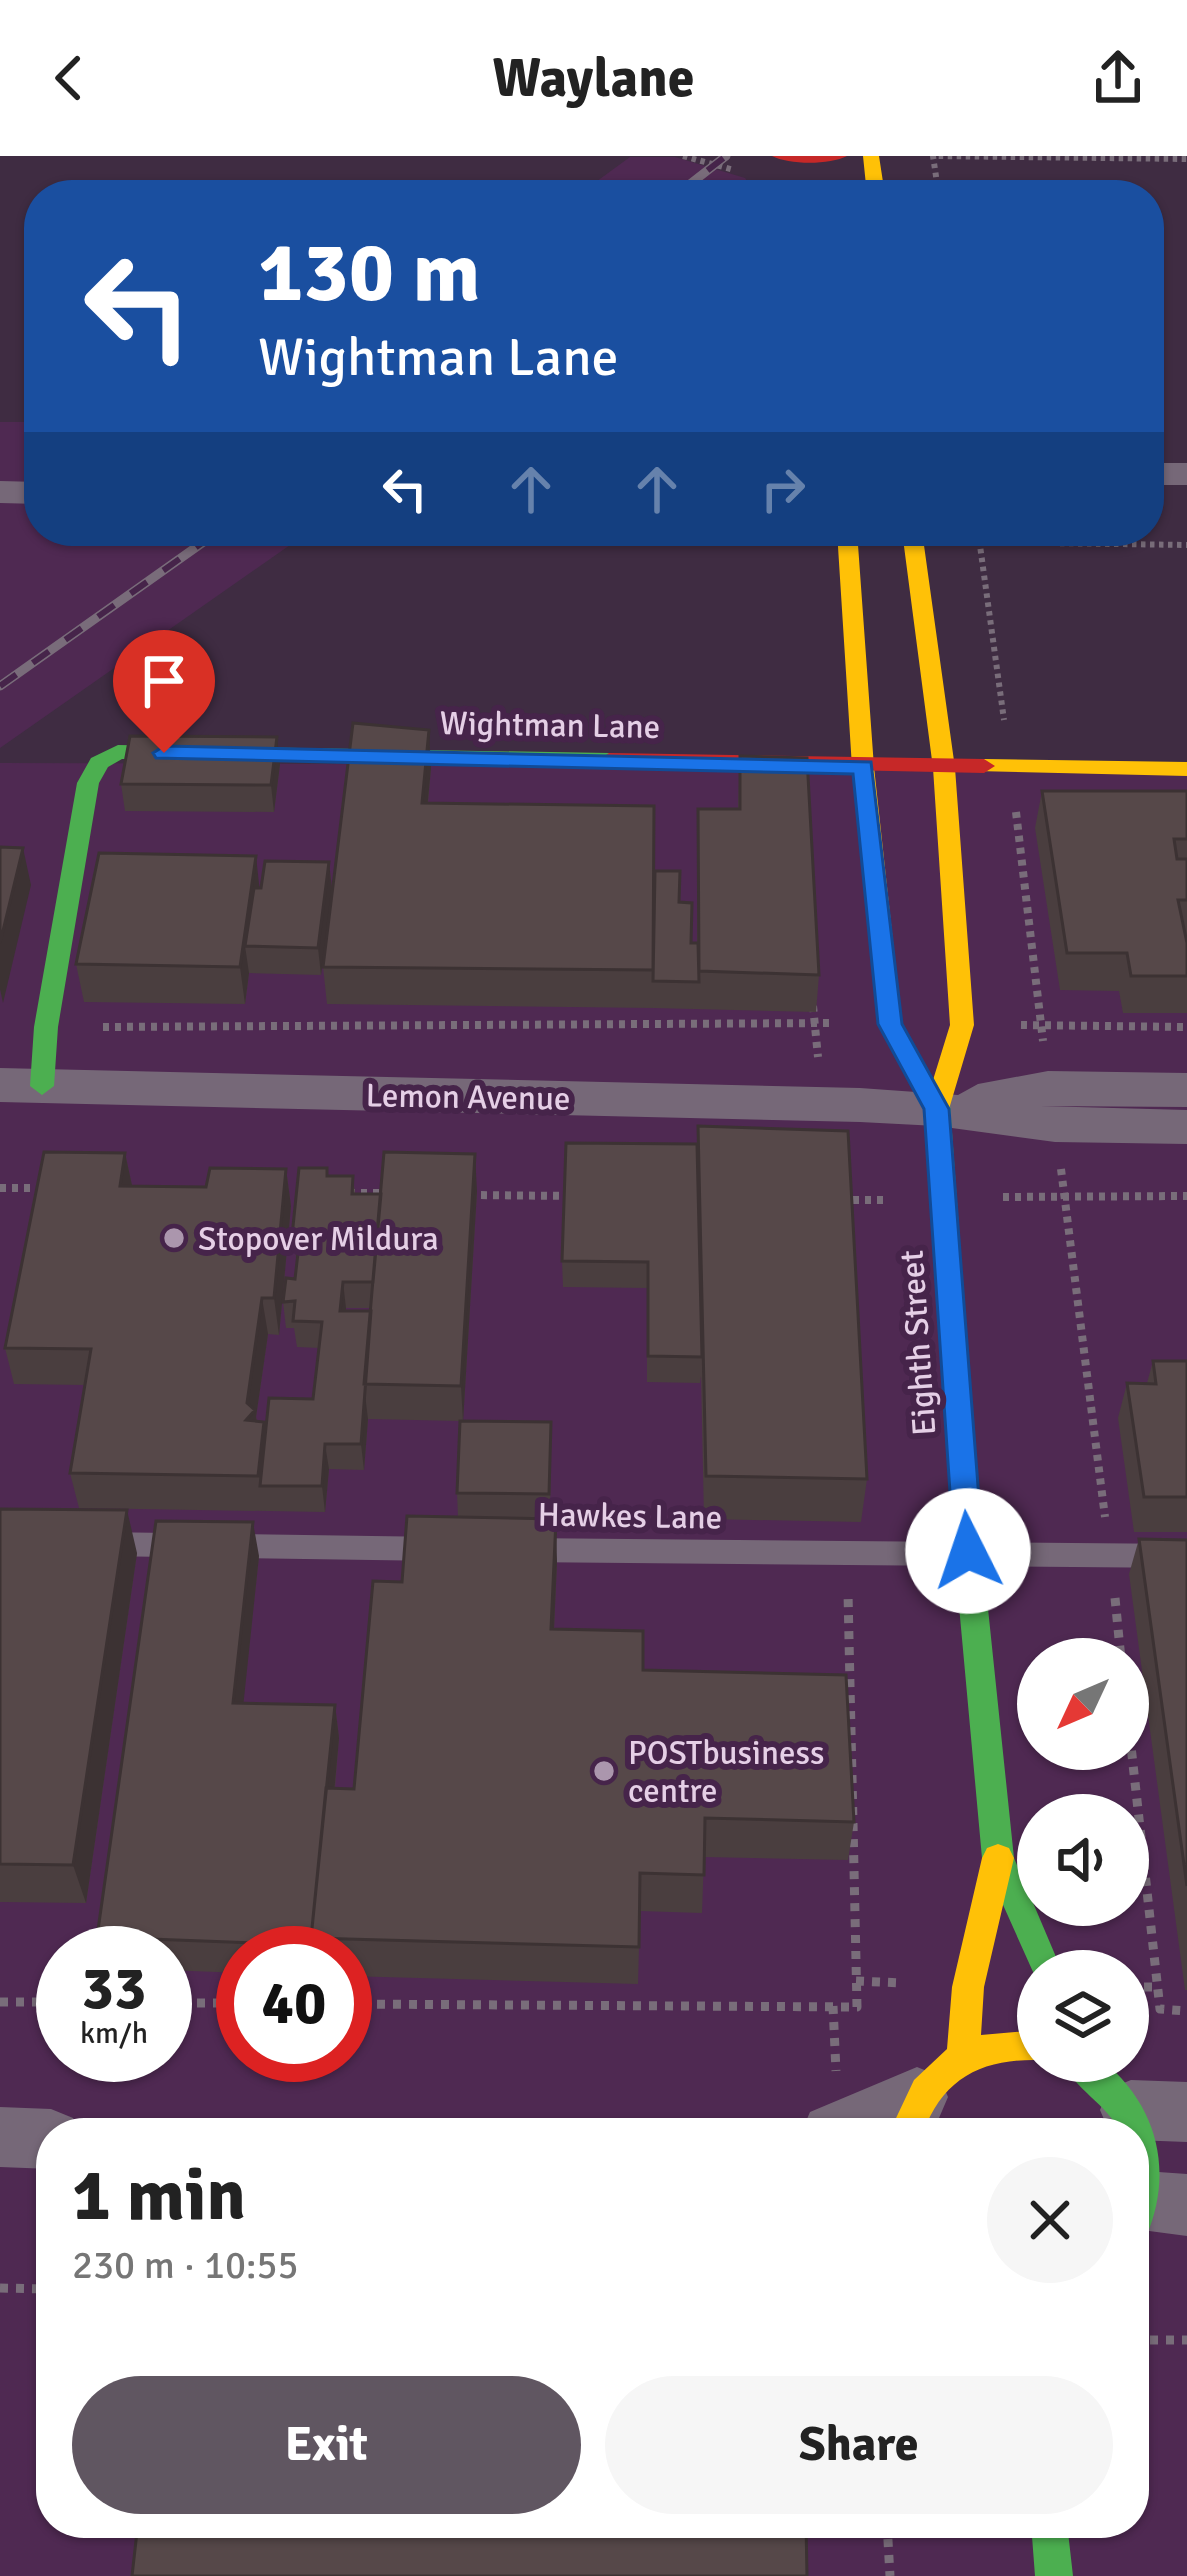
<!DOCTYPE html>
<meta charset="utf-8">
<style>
:root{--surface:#fff;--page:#f6f6f6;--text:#222;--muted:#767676;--accent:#605661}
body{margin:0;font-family:Signika,sans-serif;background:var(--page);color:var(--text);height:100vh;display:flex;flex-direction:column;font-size:45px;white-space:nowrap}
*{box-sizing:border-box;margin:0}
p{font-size:39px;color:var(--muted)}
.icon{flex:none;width:66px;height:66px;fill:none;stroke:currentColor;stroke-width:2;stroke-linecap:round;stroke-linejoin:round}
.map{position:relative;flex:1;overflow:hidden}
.sheet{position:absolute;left:36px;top:1962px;width:1113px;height:420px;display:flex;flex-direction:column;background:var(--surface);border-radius:48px;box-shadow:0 3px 9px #0004}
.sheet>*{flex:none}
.guide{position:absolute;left:24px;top:24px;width:1140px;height:366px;border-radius:48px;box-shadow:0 3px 9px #0004;background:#1a4fa0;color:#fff;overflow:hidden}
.needle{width:78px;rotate:226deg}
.buttons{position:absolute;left:1017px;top:1482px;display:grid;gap:24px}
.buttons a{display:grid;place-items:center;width:132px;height:132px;border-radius:50%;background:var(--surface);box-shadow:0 3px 9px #0004;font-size:60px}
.speed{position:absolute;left:36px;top:1770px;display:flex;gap:24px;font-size:60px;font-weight:700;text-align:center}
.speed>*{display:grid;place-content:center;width:156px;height:156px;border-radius:50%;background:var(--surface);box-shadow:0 3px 9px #0004;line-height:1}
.speed small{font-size:30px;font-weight:400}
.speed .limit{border:18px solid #d22;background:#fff;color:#111}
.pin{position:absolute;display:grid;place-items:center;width:102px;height:102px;color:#fff;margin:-123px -51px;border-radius:50% 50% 50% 0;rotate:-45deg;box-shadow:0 0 12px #0007}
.pin .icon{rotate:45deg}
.me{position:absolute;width:132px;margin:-66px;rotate:356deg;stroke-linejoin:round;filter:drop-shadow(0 0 9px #0008)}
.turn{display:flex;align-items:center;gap:42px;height:252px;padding:0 36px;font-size:54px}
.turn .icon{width:156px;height:156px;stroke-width:2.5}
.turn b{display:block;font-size:84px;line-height:102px}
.lanes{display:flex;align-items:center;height:114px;padding:0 36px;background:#0003;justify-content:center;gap:60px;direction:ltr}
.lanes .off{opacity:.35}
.round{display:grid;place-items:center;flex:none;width:126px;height:126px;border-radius:63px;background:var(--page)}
.head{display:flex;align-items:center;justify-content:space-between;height:204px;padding:0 36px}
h1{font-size:72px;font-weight:700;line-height:90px}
.button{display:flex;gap:24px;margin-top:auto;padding:24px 36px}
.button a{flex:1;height:138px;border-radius:72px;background:var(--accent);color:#fff;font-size:48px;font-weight:700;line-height:138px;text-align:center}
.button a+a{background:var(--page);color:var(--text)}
header{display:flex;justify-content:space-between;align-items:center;height:156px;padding:0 36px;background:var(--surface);font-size:54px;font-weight:700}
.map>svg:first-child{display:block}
.built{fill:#4f2952;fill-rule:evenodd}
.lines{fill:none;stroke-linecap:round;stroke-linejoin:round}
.path-far2{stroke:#796d7a;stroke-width:6;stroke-dasharray:4.5 4.5;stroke-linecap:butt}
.path-far1{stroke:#796d7a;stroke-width:8;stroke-dasharray:6 6;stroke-linecap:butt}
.path{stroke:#796d7a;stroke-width:9;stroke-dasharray:8 8;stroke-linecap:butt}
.lane{fill:#766878;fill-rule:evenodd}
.street{fill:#766878;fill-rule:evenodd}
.fast{fill:#4caf50;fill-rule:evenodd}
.slow{fill:#ffc107;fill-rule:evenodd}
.jam{fill:#c62828;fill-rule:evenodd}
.rail-casing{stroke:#796c7a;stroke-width:9}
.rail{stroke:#46244a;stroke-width:6;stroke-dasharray:20;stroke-linecap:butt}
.wall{fill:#4a3e3f;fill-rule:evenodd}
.shaded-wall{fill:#3c3233}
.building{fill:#564849;stroke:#3c3233;stroke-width:3}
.route{fill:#1a73e8;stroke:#114b97;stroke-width:3}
.poi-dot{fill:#ab96ad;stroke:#46244a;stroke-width:4.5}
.labels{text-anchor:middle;stroke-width:12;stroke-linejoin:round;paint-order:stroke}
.street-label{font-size:33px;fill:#e5cfe6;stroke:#46244a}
.poi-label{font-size:33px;fill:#e5cfe6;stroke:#46244a;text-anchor:start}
</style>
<header><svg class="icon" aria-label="back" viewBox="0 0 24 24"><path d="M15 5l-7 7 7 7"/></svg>Waylane<svg class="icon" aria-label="share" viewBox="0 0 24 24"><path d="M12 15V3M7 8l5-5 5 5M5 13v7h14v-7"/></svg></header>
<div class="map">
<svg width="1187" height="2420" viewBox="0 0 1187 2420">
<rect width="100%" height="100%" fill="#3f2c42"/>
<path class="built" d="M630 1H675L745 22 758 39H578Z
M0 266H39V375H310L0 592Z
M0 607 1187 611V2420H0ZM1038 1503H1128V1593H1038ZM1038 1659H1128V1749H1038ZM63 1797H165V1899H63ZM243 1797H345V1899H243ZM1038 1815H1128V1905H1038ZM51 1977H1134V2367H51Z"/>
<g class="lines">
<path class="path-far2" d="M683 0 734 14
M925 27H937L933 0 1187 3
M937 27 938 39
M978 375 1004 564
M329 382 796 384
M979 386 1187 389"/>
<path class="path-far1" d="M1016 656 1043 885
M813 850 818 901
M1021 869 1187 871
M103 871 832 867
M1061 1013 1105 1361
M0 1032H46
M349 1037H388
M469 1039 574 1040
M1003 1041 1187 1040
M841 1044H886"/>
<path class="path" d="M1115 1442 1121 1503
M1128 1563 1160 1853 1187 1855
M856 1825 903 1827
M1128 1831H1157
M0 1846H63
M165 1847H243
M345 1848 857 1851 848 1437
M833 1850 836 1915
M0 2132 51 2133
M1134 2184H1187
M887 2367 890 2420"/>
<path class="lane" d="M100 1376 440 1381 450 1385 454 1393 450 1401 440 1405 100 1400 90 1396 86 1388 90 1380Z
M520 1382 1187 1388V1412L520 1406 510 1402 506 1394 510 1386Z"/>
<path class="street" d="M1149 307H1187V329H1149Z
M0 325 39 326V348L0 347Z
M0 912 860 932 958 939 978 928 1048 915 1187 917V951L1040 950 1187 954V988L1055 986 937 970 860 966 0 946Z
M917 1911 939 1920 948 1941 939 1962 904 1977H801L810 1956Z
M1131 1924 1187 1926V1986L1134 1984V1977L1109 1975 1100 1954 1109 1933Z
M0 1951 51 1953 73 1962 80 1977H51V2013L0 2011Z
M1144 2015 1187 2018V2080L1134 2073V2019Z"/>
<path class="fast" d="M118 589 609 597 620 604 609 611 122 603 108 611 99 627 58 871 54 930 42 939 30 930 34 871 77 627 91 602Z
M938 939 950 948 982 1395 1014 1702 1062 1815H1038V1827L982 1702 954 1395 926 948Z
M1062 1905H1103C1158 1950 1174 2016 1146 2081L1134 2086V1977H1121C1107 1948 1074 1933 1062 1905Z
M1031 2367H1067L1073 2420H1035Z"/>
<path class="slow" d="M863 0H879L885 39H867Z
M837 375H857L874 611 902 868 933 924 950 869 933 612 902 375H922L955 612 974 869 949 953 937 962 928 959 878 868 852 611Z
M984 603 1187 606V620L976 615V605Z
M998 1688 1009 1692 1014 1702 984 1831 981 1879 1038 1874V1904C982 1903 943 1922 923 1977H889L914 1924 947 1893 952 1831 982 1702 987 1692Z"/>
<path class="jam" d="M772 0H847C830 9 789 9 772 0Z
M609 597 984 603 995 610 984 617 601 609 598 604Z"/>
<g class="rail-casing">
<path id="rail" d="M676 39 726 0
M0 530 219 375"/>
</g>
<use href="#rail" class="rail"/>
</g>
<path class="wall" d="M740 600 819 819 816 856 653 852 327 848 323 811 431 612 428 647 654 795 679 746 691 787H697L698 653H738Z
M280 608 274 656 125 655 121 628Z
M1042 635H1187V782H1185L1187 787V857H1123L1119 835 1060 834 1035 672Z
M329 706 332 734 321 819 249 817 245 848 84 846 76 808 260 732Z
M698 970 867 1323 861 1366 704 1363 701 1220 700 1227 647 1226V1132L563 1131 562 1105 697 988Z
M125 997 132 1030 206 1031 286 1013 291 1050 279 1179 268 1178 256 1261 257 1265 264 1266 266 1275 313 1243 319 1192 297 1191 294 1172H286L283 1146 295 1123 297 1106 292 1080 328 1020H353L355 1038 477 1035 463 1265 551 1266 550 1363 557 1406 554 1474 643 1514 854 1666 848 1704 704 1701 702 1757 640 1755 638 1828 345 1820V1797H243V1817L165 1814V1797H102L97 1781 259 1400 243 1547 335 1549 339 1582 335 1632 354 1633 402 1426 458 1361 457 1337 460 1265 368 1263 364 1314 329 1313 325 1356 79 1352 70 1317 85 1229 14 1228 5 1192ZM346 1152H371V1155H345Z
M1153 1205H1187V1376H1134L1118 1262 1127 1227H1147Z
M0 1353 137 1397 86 1747 0 1746Z
M1139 1383 1187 1384V1834H1185L1129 1418Z"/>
<path class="shaded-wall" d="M429 574 431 612 424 685 422 647Z
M277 581 280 608 274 656 271 629Z
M23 692 31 729 3 847 0 833V787Z
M256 700 260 737 245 790 249 817 245 848 240 811Z
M329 706 332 734 321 819 318 792Z
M125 997 133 1034 120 1030Z
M475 998 477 1035 463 1266 461 1230Z
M286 1013 291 1050 279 1179 274 1142Z
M343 1126 346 1152 343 1181 340 1155Z
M262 1142 268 1178 256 1261 261 1290 246 1264Z
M365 1238 368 1263 364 1314 361 1288Z
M325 1288 329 1313 325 1356 322 1330Z
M127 1354 137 1397 86 1747 73 1709Z
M556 1363 557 1406 552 1515 551 1473Z
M253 1366 259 1400 240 1580 233 1547Z
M335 1549 339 1582 321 1782H313Z"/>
<path class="building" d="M353 567 429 574 422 647 654 650 653 814 323 811Z
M130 580 277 581 271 629 121 628Z
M740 600 807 602 819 819 699 815 698 653H740Z
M1042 635H1187V683H1174L1177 703H1187V744H1178L1187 787V820H1131L1127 797H1067Z
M0 691 23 692 0 787Z
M99 697 256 700 240 811 76 808Z
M265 705 329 706 318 792 245 790 254 732H261Z
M655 715H680L679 746 692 747 691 787H698L699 826 653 825Z
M698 970 848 975 867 1323 706 1320Z
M566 987 697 988 702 1201 648 1200V1106L562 1105Z
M44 996 125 997 120 1030 206 1031 210 1012 286 1013 274 1142H262L247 1247 255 1254 246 1264 264 1266 258 1320 70 1317 91 1193 5 1192Z
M384 996 475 998 461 1230 364 1228Z
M299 1012H327V1020H353L352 1038H381L373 1126H343L340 1155H371L361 1288H325L322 1330H260L269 1242 313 1243 322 1166 293 1165 295 1145 283 1146 286 1122 295 1123 300 1080H292Z
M1153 1205H1187V1341H1144L1127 1227 1156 1228Z
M460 1265 551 1266 549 1338 457 1337Z
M0 1353 127 1354 73 1709 0 1708Z
M407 1360 556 1363 551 1473 643 1475V1514L846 1519 854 1666 705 1662 704 1719 640 1717 639 1791 311 1782 326 1632 354 1633 373 1425 402 1426Z
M156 1365 253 1366 233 1547 335 1549 311 1782 312 1789 97 1781Z
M1139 1383 1187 1384V1730Z
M138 2367H806L807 2420H132Z"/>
<path class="route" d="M164 590 871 606 902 868 949 953 983 1395 978 1403H958L954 1395 924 953 878 868 853 618 156 602 153 597Z"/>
<g class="poi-dot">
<circle cx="174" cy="1082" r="12"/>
<circle cx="604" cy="1615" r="12"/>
</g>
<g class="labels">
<g class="street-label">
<text transform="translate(550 568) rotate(1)" y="12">Wightman Lane</text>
<text transform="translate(468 940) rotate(1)" y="12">Lemon Avenue</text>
<text transform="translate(917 1187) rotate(-94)" y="12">Eighth Street</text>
<text transform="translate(630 1359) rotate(1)" y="12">Hawkes Lane</text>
</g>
<g class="poi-label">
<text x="198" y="1094">Stopover Mildura</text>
<text x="628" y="1608">POSTbusiness<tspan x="628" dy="38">centre</tspan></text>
</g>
</g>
</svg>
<div class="buttons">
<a><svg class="needle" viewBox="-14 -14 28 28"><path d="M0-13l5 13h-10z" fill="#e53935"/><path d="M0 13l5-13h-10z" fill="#767676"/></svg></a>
<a><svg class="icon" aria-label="sound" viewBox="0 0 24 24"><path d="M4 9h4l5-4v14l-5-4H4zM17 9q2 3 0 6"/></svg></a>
<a><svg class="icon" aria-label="layers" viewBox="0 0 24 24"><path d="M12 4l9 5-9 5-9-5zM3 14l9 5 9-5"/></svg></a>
</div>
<div class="speed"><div>33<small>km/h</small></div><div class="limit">40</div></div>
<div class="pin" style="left:164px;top:597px;background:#d93025"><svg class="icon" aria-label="arrive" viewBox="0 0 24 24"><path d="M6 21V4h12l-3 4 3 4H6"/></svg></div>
<svg class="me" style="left:968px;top:1395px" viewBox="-20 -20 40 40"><circle r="19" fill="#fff"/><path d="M0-13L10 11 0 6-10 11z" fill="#1a73e8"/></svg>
<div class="guide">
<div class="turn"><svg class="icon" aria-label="left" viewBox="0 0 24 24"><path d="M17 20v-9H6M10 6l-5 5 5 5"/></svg><div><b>130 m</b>Wightman Lane</div></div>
<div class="lanes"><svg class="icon" aria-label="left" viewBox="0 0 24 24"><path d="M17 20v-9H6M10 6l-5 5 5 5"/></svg><svg class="icon off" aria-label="ahead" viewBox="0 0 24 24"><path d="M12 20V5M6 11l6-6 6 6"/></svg><svg class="icon off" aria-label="ahead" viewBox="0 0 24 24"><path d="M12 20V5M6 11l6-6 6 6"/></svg><svg class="icon off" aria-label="right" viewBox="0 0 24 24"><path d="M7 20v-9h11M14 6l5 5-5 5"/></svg></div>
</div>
<section class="sheet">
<div class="head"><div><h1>1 min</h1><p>230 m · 10:55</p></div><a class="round"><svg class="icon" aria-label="close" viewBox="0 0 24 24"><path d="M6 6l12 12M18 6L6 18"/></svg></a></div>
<div class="button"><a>Exit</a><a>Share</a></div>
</section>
</div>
